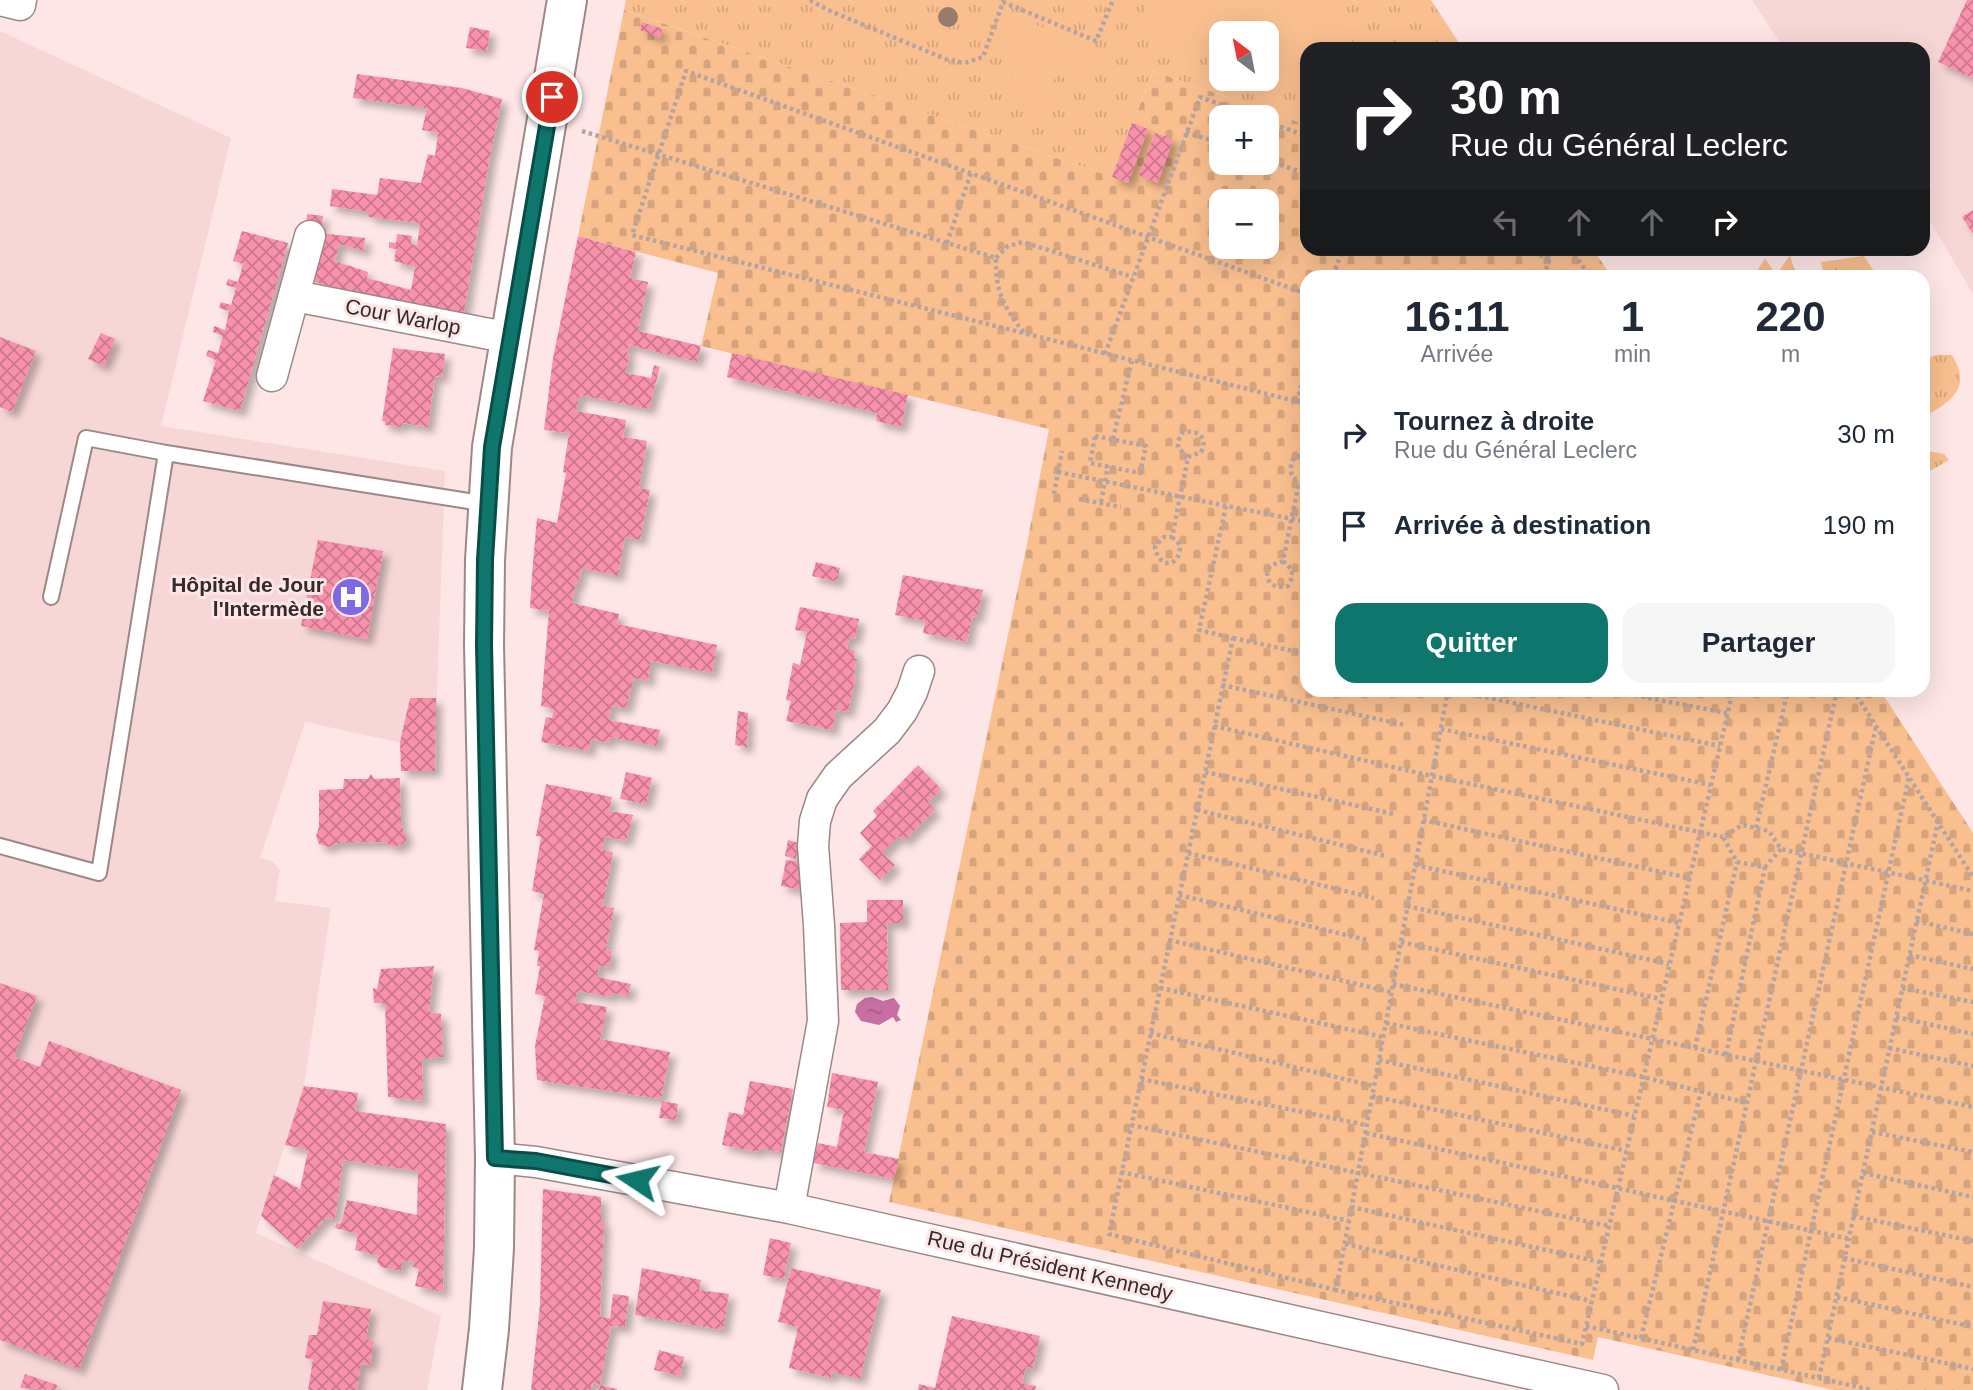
<!DOCTYPE html>
<html lang="fr">
<meta charset="utf-8">
<style>
:root{--surface:#fff;--page:#f6f6f7;--text:#1f2937;--muted:#747a83;--accent:#0f766e}
body{margin:0;font-family:Arial,sans-serif;background:var(--page);color:var(--text);height:100vh;display:flex;flex-direction:column;font-size:26px;white-space:nowrap}
*{box-sizing:border-box;margin:0}
p{font-size:23px;color:var(--muted)}
.icon{flex:none;width:38px;height:38px;fill:none;stroke:currentColor;stroke-width:2;stroke-linecap:round;stroke-linejoin:round}
.map{position:relative;flex:1;overflow:hidden}
.panel{position:absolute;left:1300px;top:270px;width:630px;height:427px;display:flex;flex-direction:column;background:var(--surface);border-radius:21px;box-shadow:0 7px 28px #0002}
.panel>*{flex:none}
.hud{position:absolute;left:1300px;top:42px;width:630px;height:214px;border-radius:21px;box-shadow:0 7px 28px #0002;background:#202124;color:#fff;overflow:hidden}
.needle{width:46px;rotate:328deg}
.buttons{position:absolute;left:1209px;top:21px;display:grid;gap:14px}
.buttons a{display:grid;place-items:center;width:70px;height:70px;border-radius:14px;background:var(--surface);box-shadow:0 7px 28px #0002;font-size:35px}
.pin{position:absolute;display:grid;place-items:center;width:60px;height:60px;color:#fff;margin:-30px;border:4px solid #fff;border-radius:50%;box-shadow:0 2px 7px #0007}
.me{position:absolute;width:77px;margin:-38px;rotate:280deg;stroke-linejoin:round;filter:drop-shadow(0 0 5px #0008)}
.turn{display:flex;align-items:center;gap:24px;height:147px;padding:0 35px;font-size:32px}
.turn .icon{width:91px;height:91px;stroke-width:2.5}
.turn b{display:block;font-size:49px;line-height:60px}
.lanes{display:flex;align-items:center;height:66px;padding:0 35px;background:#0003;justify-content:center;gap:35px;direction:ltr}
.lanes .off{opacity:.35}
.eta{display:flex;justify-content:space-evenly;align-items:center;height:119px;text-align:center}
.eta b{font-size:42px;font-weight:700;line-height:49px}
.button{display:flex;gap:14px;margin-top:auto;padding:14px 35px}
.button a{flex:1;height:80px;border-radius:21px;background:var(--accent);color:#fff;font-size:28px;font-weight:700;line-height:80px;text-align:center}
.button a+a{background:var(--page);color:var(--text)}
ul{padding:0;list-style:none}
li{display:flex;align-items:center;gap:21px;height:91px;padding:0 35px}
li div{flex:1}
li b{display:block;font-size:26px}
li em{font-style:normal}
.map>svg:first-child{display:block}
.built{fill:#f6d7d6}
.grass{fill:url(#grass-tufts);fill-rule:evenodd}
.cemetery{fill:url(#cemetery-stones);fill-rule:evenodd}
.park{fill:#f9bf8f}
.water{fill:url(#water-ripples)}
.building{fill:url(#building-cross-hatch);filter:url(#shadow)}
.lines{fill:none;stroke-linecap:round;stroke-linejoin:round}
.service-casing{stroke:#9c8886;stroke-width:18}
.minor-casing{stroke:#9c8886;stroke-width:33}
.primary-casing{stroke:#9c8886;stroke-width:42}
.path{stroke:#b5a3a2;stroke-width:4.5;stroke-dasharray:3.5 3.5;stroke-linecap:butt}
.service{stroke:#fff;stroke-width:14}
.minor{stroke:#fff;stroke-width:30}
.primary{stroke:#fff;stroke-width:38}
.tree{fill:#987c6b}
.route-casing{stroke:#0a4d48;stroke-width:18}
.route{stroke:#0f766e;stroke-width:12}
.labels{text-anchor:middle;stroke-width:6;stroke-linejoin:round;paint-order:stroke}
.street-label{font-size:21px;fill:#332a2a;stroke:#fde6e5}
.poi-label{font-size:21px;font-weight:bold;fill:#332a2a;stroke:#fde6e5;text-anchor:end}
</style>
<div class="map">
<svg width="1973" height="1390" viewBox="0 0 1973 1390">
<defs>
<pattern id="grass-tufts" width="24" height="20" patternUnits="userSpaceOnUse" patternTransform="scale(1.75)"><rect width="24" height="20" fill="#f9bf8f"/><path d="M3 7l-1-3M5 7V3M7 7l1-3M15 17l-1-3M17 17v-4M19 17l1-3" fill="none" stroke="#d6a47c"/></pattern>
<pattern id="cemetery-stones" width="16" height="16" patternUnits="userSpaceOnUse" patternTransform="scale(1.75)"><rect width="16" height="16" fill="#f9bf8f"/><path d="M2 7V4a2 2 0 0 1 4 0v3zM10 15v-3a2 2 0 0 1 4 0v3z" fill="#d6a47c"/></pattern>
<pattern id="water-ripples" width="26" height="14" patternUnits="userSpaceOnUse" patternTransform="scale(1.75)"><rect width="26" height="14" fill="#c86ea3"/><path d="M2 4q2-2 4 0t4 0M15 11q2-2 4 0t4 0" fill="none" stroke="#a35b85"/></pattern>
<pattern id="building-cross-hatch" width="8" height="8" patternUnits="userSpaceOnUse" patternTransform="scale(1.75)"><rect width="8" height="8" fill="#fa91ac"/><path d="M0 0l8 8M0 8l8-8" fill="none" stroke="#cb778c"/></pattern>
<filter id="shadow"><feDropShadow dx="6" dy="6" stdDeviation="3.5" flood-color="#0004"/></filter>
</defs>
<rect width="100%" height="100%" fill="#fde6e5"/>
<path class="built" d="M1752 0H1973V294L1929 219 1923 220V49H1784Z
M0 31 231 138 161 426 445 471 435 750 305 722 260 858 272 861 280 870 275 901 331 908 304 1086 256 1233 441 1316 427 1390H0Z"/>
<path class="grass" d="M626 0H1431L1463 49H1307V125L1153 71 1112 177 624 10ZM1222 33H1267V79H1222Z
M1790 255 1796 275 1754 276 1765 258 1776 275Z
M1864 256 1877 276H1824L1821 262Z
M1936 355H1952C1973 389 1950 401 1923 418V360Z
M1923 450 1944 454 1949 460 1923 475Z"/>
<path class="cemetery" d="M624 10 1112 177 1153 71 1307 125V248L1593 249 1611 276H1307V690H1880L1973 833V1390H1833L1598 1337 1593 1360 889 1202 1025 554 1049 429 701 346 718 273 578 236ZM1222 117H1267V163H1222ZM1222 201H1267V247H1222Z"/>
<path class="park" d="M1149 0H1302L1357 20 1347 49H1307V95L1264 79H1267V33H1222L1221 63 1137 33Z
M1004 13 1103 50 1089 86 1056 75 1044 107 1006 93 1018 60 990 50Z"/>
<path class="water" d="M872 997 883 1001 894 998 900 1006 897 1015 901 1020 896 1022 893 1017 879 1025 861 1021 855 1012 857 1004 865 998Z"/>
<path class="building" d="M1967 0H1973V78L1938 62Z
M642 22 662 29 660 38 640 30Z
M470 27 490 31 487 51 466 48Z
M357 74 462 88 502 99 490 156 463 319 314 282 320 233 365 238 364 251 339 244 335 261 368 272 367 278 411 290 415 267 394 261 396 249 389 248V242L396 243 397 234 412 236 411 244 417 246 420 223 369 217V212L330 206 332 189 377 195 380 178 421 183 428 154 435 156 438 133 422 130 427 108 353 98Z
M1132 123 1148 129 1128 183 1112 177Z
M1155 133 1173 139 1158 183 1139 175Z
M1973 210V234L1962 217Z
M307 214 323 216 321 232 306 230Z
M242 231 288 243 240 411 203 401 216 360 206 356 208 350 218 353 223 336 213 332 214 326 225 330 229 311 219 308 221 302 231 305 236 288 226 285 228 279 238 282 243 264 233 261Z
M578 236 636 252 630 278 648 282 638 331 701 346 697 362 629 345 627 354 630 355 625 373 651 378 654 365 660 367 649 409 580 395 576 411 626 420 623 437 647 441 639 488 650 490 640 540 625 537 618 576 582 568 578 584 576 583 572 603 619 614 617 624 717 645 712 673 651 661 648 681 634 678 626 708 611 706 609 720 660 730 657 746 610 737 609 743 591 739 589 751 541 742 546 717 552 718 554 709 541 706 549 611 530 608 532 575 537 518 557 523 566 473 563 472 569 433 544 430 553 358Z
M101 333 115 339 104 366 88 359Z
M0 337 36 351 12 412 0 407Z
M393 348 445 354 442 377 435 376 428 427 402 423 401 427 385 425V422L382 421Z
M732 353 908 395 901 427 876 421 877 413 727 377Z
M318 540 383 551 367 639 301 626Z
M816 562 840 568 837 582 812 576Z
M903 575 983 590 977 617 972 616 967 642 923 633 925 621 895 615Z
M800 607 859 619 855 639 849 638 847 649 855 650 854 658 857 659 853 675 856 676 848 712 836 710 832 730 786 721 791 701 786 700 793 663 800 665 807 632 795 630Z
M410 698H436L435 771H401L400 742Z
M738 711 748 713 747 747 735 745Z
M918 765 941 789 928 802 935 810 904 841 899 836 882 853 895 865 880 880 859 859 872 846 860 833 877 816 873 811Z
M626 772 652 778 646 804 620 799Z
M371 774 374 779 400 778 401 825 406 834V840L403 844 393 847 385 842 337 843 328 847 319 844 316 836 319 827V790L343 789 344 779H368Z
M546 784 612 797 609 811 633 815 626 841 605 836 602 850 613 852 603 906 614 908 606 950 612 951 609 968 599 965 597 977 631 984 628 996 612 993 611 997 578 991 575 1002 607 1007 600 1039 670 1052 661 1099 537 1080 535 1046 545 996 535 994 540 966H537L539 951 534 950 544 894 532 891 541 837 536 836Z
M788 840 799 843 796 859 785 856Z
M786 860 802 862V890L781 886Z
M867 900H903V923H887L888 990H841L840 923 867 922Z
M434 966 429 1012 441 1014 443 1057 422 1059 423 1101 388 1097 385 1003H374L373 988 377 989 381 969Z
M0 983 37 996 14 1057 40 1067 49 1041 181 1090 79 1369 0 1340Z
M832 1073 878 1082 864 1152 899 1159 894 1179 813 1163 818 1143 837 1147 844 1110 827 1107Z
M750 1081 793 1089 781 1152 759 1148 758 1152 722 1145 729 1112 743 1115Z
M304 1086 358 1093 355 1111 446 1124 443 1292 415 1286 419 1269 413 1267 414 1262 403 1260 401 1271 381 1267 377 1262 379 1256 355 1250 358 1234 335 1228 336 1223 341 1224 347 1200 417 1215 418 1171 343 1160 335 1219 326 1218 298 1249 261 1216 274 1175 300 1189 308 1150 285 1145Z
M662 1101 678 1104 676 1120 659 1118Z
M543 1189 601 1197V1221H604L600 1317 610 1318 613 1294 629 1296 625 1327 611 1326 600 1385 593 1383 591 1390H531L540 1304Z
M770 1238 791 1243 784 1279 763 1275Z
M642 1268 701 1280 699 1290 729 1294 723 1330 635 1315Z
M791 1268 881 1290 860 1379 832 1372 831 1378 789 1368 798 1327 778 1322Z
M323 1301 371 1309 366 1339 374 1341 370 1365 361 1364 357 1390H308L313 1359 305 1358 309 1335H317Z
M952 1316 1040 1336 1033 1368 1026 1367 1022 1383 1036 1386 1035 1390H918L919 1384 935 1388Z
M659 1350 684 1357 680 1376 654 1370Z
M25 1374 57 1385 56 1390 20 1388Z
M600 1385 617 1389V1390H599Z"/>
<g class="lines">
<g class="service-casing">
<path id="service" d="M51 597 86 438 166 453
M0 846 99 873 166 453 487 504"/>
</g>
<g class="minor-casing">
<path id="minor" d="M0 0 20 5 21 0
M295 296 510 338
M272 376 310 236
M495 1158 536 1162 789 1208 1603 1390
M789 1208 823 1021 819 925 813 846 815 821 822 799 838 776 887 731 902 711 912 692 919 671"/>
</g>
<g class="primary-casing">
<path id="primary" d="M482 1390 489 1329 494 1248 495 1158 484 645 485 560 492 447 567 0"/>
</g>
<path class="path" d="M810 0 828 10 948 60 965 63 983 57 1003 2 1096 41 1113 0
M1267 122 1307 136
M582 131 996 258C995 292 1004 307 1024 333
M1186 132 1222 144
M1267 160 1307 174
M947 243 971 173
M1520 248 1550 259
M1571 248 1589 276
M996 258 1008 246 1023 242 1133 277
M1333 276 1343 248
M1544 276 1553 248
M1307 294 686 71 632 235 1307 404
M1105 354 1200 97 1255 117
M1297 402 1307 364
M1095 436 1146 446 1140 473 1090 463Z
M1113 439 1132 360
M1307 457 1302 455 1294 458C1287 470 1291 483 1307 481
M1058 472 1307 522
M1054 494 1062 451
M1079 499 1121 507
M1101 502 1108 466
M1226 506 1199 630 1233 638 1109 1234 1336 1290
M1172 537 1180 545C1181 568 1158 570 1155 546L1164 537H1172L1188 457 1201 452C1209 437 1196 428 1182 433L1178 441V448L1188 457
M1283 561 1292 570V578L1288 586C1273 590 1262 580 1270 566L1283 561 1299 482
M1233 638 1307 654
M1222 685 1405 725
M1448 690 1336 1290 1582 1344 1733 690
M1451 690 1720 746
M1607 690 1727 713
M1853 690 1973 877
M1214 726 1432 776 1723 837
M1441 729 1711 785
M1205 772 1394 814
M1197 810 1386 856
M1423 820 1689 878
M1756 828 1788 690
M1781 849 1765 867 1737 862 1723 837 1742 825 1769 831 1781 849 1973 891
M1188 853 1374 898
M1415 865 1679 923
M1179 895 1367 940
M1407 906 1669 964
M1916 921 1973 934
M1169 940 1391 992
M1401 942 1661 999
M1909 955 1973 969
M1393 984 1973 1107
M1160 988 1383 1037
M1902 988 1973 1002
M1896 1017 1973 1034
M1386 1023 1643 1077 1747 1103
M1150 1033 1374 1086
M1695 1048 1737 862
M1889 1048 1973 1066
M1726 1055 1765 867
M1379 1060 1634 1116
M1141 1079 1366 1125
M1372 1096 1626 1151
M1131 1125 1609 1226
M1872 1132 1973 1152
M1366 1133 1849 1239
M1121 1172 1349 1221
M1863 1173 1973 1197
M1351 1207 1600 1262
M1853 1216 1973 1241
M1345 1244 1591 1301
M1844 1258 1973 1287
M1837 1297 1973 1327
M1586 1326 1872 1390
M1641 1338 1701 1091
M1828 1338 1973 1369
M1693 1350 1837 690
M1738 1360 1876 726
M1781 1370 1909 777
M1819 1378 1938 822"/>
<use href="#service" class="service"/>
<use href="#minor" class="minor"/>
<use href="#primary" class="primary"/>
</g>
<circle class="tree" cx="948" cy="17" r="10"/>
<g class="lines">
<g class="route-casing">
<path id="route" d="M552 97 492 447 485 560 484 645 495 1158 536 1161 637 1180"/>
</g>
<use href="#route" class="route"/>
</g>
<defs>
<g id="hospital-disc" transform="scale(2.0125)"><circle r="9.5" fill="#7e68e3" stroke="#fde6e5"/><path d="M-5-5h3v3.5h4V-5h3V5h-3V1.5h-4V5h-3Z" fill="#fff"/></g>
</defs>
<g fill-rule="evenodd">
<use href="#hospital-disc" x="351" y="597"/>
</g>
<g class="labels">
<g class="street-label">
<text transform="translate(403 317) rotate(11)" y="7">Cour Warlop</text>
<text transform="translate(1050 1266) rotate(13)" y="7">Rue du Président Kennedy</text>
</g>
<g class="poi-label">
<text x="324" y="592">Hôpital de Jour<tspan x="324" dy="24">l'Intermède</tspan></text>
</g>
</g>
</svg>
<div class="buttons">
<a><svg class="needle" viewBox="-14 -14 28 28"><path d="M0-13l5 13h-10z" fill="#e53935"/><path d="M0 13l5-13h-10z" fill="#747a83"/></svg></a>
<a>+</a>
<a>−</a>
</div>
<div class="pin" style="left:552px;top:97px;background:#d93025"><svg class="icon" aria-label="arrive" viewBox="0 0 24 24"><path d="M6 21V4h12l-3 4 3 4H6"/></svg></div>
<svg class="me" style="left:637px;top:1180px" viewBox="-20 -20 40 40"><path d="M0-17L14 15 0 8-14 15z" fill="#0f766e" stroke="#fff" stroke-width="4"/></svg>
<div class="hud">
<div class="turn"><svg class="icon" aria-label="right" viewBox="0 0 24 24"><path d="M7 20v-9h11M14 6l5 5-5 5"/></svg><div><b>30 m</b>Rue du Général Leclerc</div></div>
<div class="lanes"><svg class="icon off" aria-label="left" viewBox="0 0 24 24"><path d="M17 20v-9H6M10 6l-5 5 5 5"/></svg><svg class="icon off" aria-label="ahead" viewBox="0 0 24 24"><path d="M12 20V5M6 11l6-6 6 6"/></svg><svg class="icon off" aria-label="ahead" viewBox="0 0 24 24"><path d="M12 20V5M6 11l6-6 6 6"/></svg><svg class="icon" aria-label="right" viewBox="0 0 24 24"><path d="M7 20v-9h11M14 6l5 5-5 5"/></svg></div>
</div>
<section class="panel">
<div class="eta">
<div><b>16:11</b><p>Arrivée</p></div>
<div><b>1</b><p>min</p></div>
<div><b>220</b><p>m</p></div>
</div>
<ul>
<li><svg class="icon" aria-label="right" viewBox="0 0 24 24"><path d="M7 20v-9h11M14 6l5 5-5 5"/></svg><div><b>Tournez à droite</b><p>Rue du Général Leclerc</p></div><em>30 m</em></li>
<li><svg class="icon" aria-label="arrive" viewBox="0 0 24 24"><path d="M6 21V4h12l-3 4 3 4H6"/></svg><div><b>Arrivée à destination</b></div><em>190 m</em></li>
</ul>
<div class="button"><a>Quitter</a><a>Partager</a></div>
</section>
</div>
